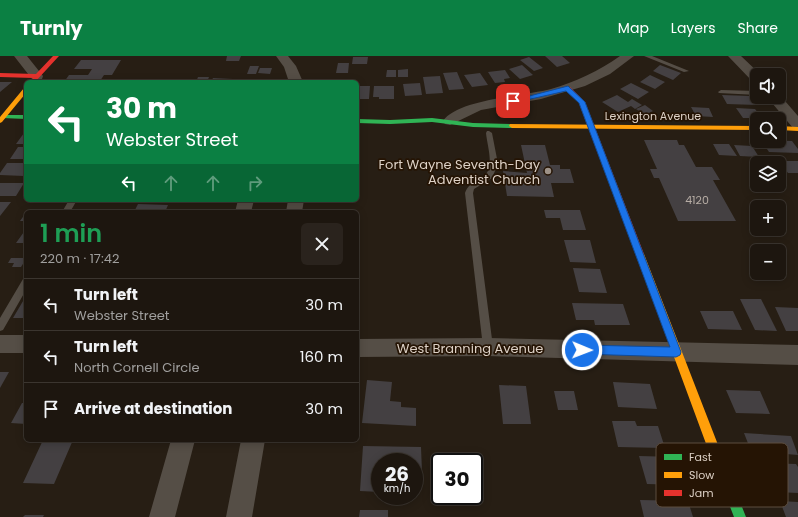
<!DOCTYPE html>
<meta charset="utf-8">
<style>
:root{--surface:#1d160f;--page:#2a231d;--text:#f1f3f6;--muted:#a09f9e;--line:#3b352f;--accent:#0b8043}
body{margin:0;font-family:Poppins,sans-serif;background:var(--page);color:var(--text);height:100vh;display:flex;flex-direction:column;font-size:15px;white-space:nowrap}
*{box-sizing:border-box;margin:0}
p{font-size:13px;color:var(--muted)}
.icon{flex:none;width:22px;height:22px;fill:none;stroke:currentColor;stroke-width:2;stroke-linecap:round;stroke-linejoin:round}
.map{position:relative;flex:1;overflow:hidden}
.side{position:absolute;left:24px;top:154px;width:335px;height:232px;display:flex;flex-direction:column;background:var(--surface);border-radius:6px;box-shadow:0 2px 10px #0003,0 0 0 1px var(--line)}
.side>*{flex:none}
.top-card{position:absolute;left:24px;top:24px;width:335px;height:122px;border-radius:6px;box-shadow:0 2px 10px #0003,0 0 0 1px var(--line);background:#0b8043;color:#fff;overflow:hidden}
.tools{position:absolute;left:750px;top:12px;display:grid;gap:8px}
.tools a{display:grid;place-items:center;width:36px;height:36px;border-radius:6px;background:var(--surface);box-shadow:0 2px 10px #0003,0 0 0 1px var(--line);font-size:20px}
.speed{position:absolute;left:371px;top:397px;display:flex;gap:8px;font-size:20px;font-weight:700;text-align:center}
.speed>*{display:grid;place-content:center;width:52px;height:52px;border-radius:50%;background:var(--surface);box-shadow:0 2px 10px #0003,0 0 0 1px var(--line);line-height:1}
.speed small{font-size:10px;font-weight:400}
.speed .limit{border:2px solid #111;border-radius:6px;background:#fff;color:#111}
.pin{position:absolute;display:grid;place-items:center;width:34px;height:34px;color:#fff;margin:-17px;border-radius:8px;box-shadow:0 2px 6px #0006}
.me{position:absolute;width:44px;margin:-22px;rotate:91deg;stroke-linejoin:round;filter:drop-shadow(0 0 3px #0008)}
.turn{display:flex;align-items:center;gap:14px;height:84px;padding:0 16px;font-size:18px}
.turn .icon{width:52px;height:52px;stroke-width:2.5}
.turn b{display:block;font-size:28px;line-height:34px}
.lanes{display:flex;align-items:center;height:38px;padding:0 16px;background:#0003;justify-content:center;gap:20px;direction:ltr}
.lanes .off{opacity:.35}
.round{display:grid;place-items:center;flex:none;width:42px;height:42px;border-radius:6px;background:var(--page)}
.head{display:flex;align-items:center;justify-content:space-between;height:68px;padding:0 16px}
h1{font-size:24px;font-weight:600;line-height:30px;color:#1e9e55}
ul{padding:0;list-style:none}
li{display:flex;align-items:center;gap:12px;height:52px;padding:0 16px;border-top:1px solid var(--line)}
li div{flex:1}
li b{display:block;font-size:15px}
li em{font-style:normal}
header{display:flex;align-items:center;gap:24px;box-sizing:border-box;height:56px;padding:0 20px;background:var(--accent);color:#fff}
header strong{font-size:19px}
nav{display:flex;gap:22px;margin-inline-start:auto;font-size:14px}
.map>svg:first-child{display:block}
.building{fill:#444042}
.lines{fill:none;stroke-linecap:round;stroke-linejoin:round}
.lane{fill:#554e46;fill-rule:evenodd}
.street{fill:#554e46;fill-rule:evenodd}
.fast{fill:#30b455;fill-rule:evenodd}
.slow{fill:#ff9f0a;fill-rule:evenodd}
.jam{fill:#e5322d;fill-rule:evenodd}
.route{fill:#1a73e8;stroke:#114b97}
.poi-dot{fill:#9d9288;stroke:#251404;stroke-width:1.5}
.labels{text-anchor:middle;stroke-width:3.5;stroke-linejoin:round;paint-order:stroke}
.far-street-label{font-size:11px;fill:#ddd1c6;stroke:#251404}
.number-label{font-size:11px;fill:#b7ada5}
.poi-label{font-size:13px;fill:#ddd1c6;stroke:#251404;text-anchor:end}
.street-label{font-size:13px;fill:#ddd1c6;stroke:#251404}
.key{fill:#251404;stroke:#5c4d3e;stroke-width:1}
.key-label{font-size:11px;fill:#ddd1c6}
</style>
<header>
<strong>Turnly</strong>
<nav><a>Map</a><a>Layers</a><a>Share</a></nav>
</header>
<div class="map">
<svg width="798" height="461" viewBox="0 0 798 461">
<rect width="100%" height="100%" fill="#271e14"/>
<path class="building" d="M227 0H241L239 5H226Z
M545 0H562L570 7 557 11Z
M353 1H368L367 8H352Z
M529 1 543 12 534 15 520 4Z
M81 4H121L112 19H104L100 25 64 26 69 19H88L92 13H74Z
M338 7H349L348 17H336Z
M522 9 533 19 520 23 509 13Z
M660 9 681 17 673 24 653 15Z
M250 10H259L256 18H247Z
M260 12H272L270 18 258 17Z
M408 13V21H398V14Z
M387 14H396V21H386Z
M505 14 510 22 504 23 505 26 495 27 488 16Z
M457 16 464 33 449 34 443 17Z
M480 17 488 29 472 31 464 19Z
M650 19 665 26 655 33 640 26Z
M440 20 443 37 426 38 423 21Z
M198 21H209L207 26H196Z
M213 22 233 23 232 26H211Z
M0 26H12L0 36Z
M420 27 422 39 405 40 403 28Z
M631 27 649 36 638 43 620 33Z
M357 30H370L369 43H357Z
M374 30H394V43H379V41H373Z
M617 39 628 46 632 43 642 49 635 53 631 50 618 56 602 46Z
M722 39 751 40 757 49 727 48Z
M645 49 653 55 645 59 636 53Z
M691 51 709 52 713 61 696 60Z
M736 52 755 53 762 62H743Z
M24 77 26 78V88H16Z
M644 84H677L679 89H684L696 111H712L720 124H713L736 165H678L659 122H654L650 113H657Z
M753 84 792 85 798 93V97L769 96 767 93H758Z
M713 88H729L737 100 719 99Z
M521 89H545L550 109H560V113H570L574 127H551L554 141 507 140 503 115 527 117Z
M734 89 752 90 759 101 740 100Z
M18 91H26V103H10Z
M779 105H798V117H788Z
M7 107H26V116L24 120 0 119V117Z
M0 127H24L16 140H0Z
M0 146H11L0 160Z
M138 148 168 149 165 156H134Z
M28 154H44L43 156H26V165H20Z
M544 154H580L586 174H563L560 162H546Z
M26 173V187H16Z
M564 184H590L596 207 570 206Z
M11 202H26V203L21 211H12L14 207H8Z
M573 212 600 213 607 237 579 236Z
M26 240V262H13Z
M740 243H761L777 275 755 274Z
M572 247 623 248 630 269H595L594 264H576Z
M775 251 798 252V275H786Z
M700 255H733L742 274 708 273Z
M0 316H9L0 332Z
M367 324 392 326 390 345 401 346V351L416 352V370L362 367Z
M613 326 650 328 657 353 618 351Z
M499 329 526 330 531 368H503Z
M726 334 760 335 770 358 736 357Z
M554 335H574L578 354H558Z
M22 347H26V368L11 367Z
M612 365H635L637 370H658L665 392 618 391Z
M744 377 791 380 798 399 751 395Z
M43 384H73L54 428 23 427Z
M363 390 421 391 422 416H414V406H380V436L360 435Z
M639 400 676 401 685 429 647 428Z
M765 407 796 408 798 411V437L777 436Z
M640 444 688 445 693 461H644Z
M780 445 798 446V461H786Z
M360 454H388V461H359Z
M25 459H44L43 461H23Z"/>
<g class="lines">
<path class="lane" d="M644 0H652L689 15 684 16Z
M721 34 757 35V39L719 37 718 36Z
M487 75H489L492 77 498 108 492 122 474 133 473 137 493 291 491 294 488 295 485 294 483 291 465 137C470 124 479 127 486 118 494 108 487 89 486 77Z
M69 144H77L70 156H62Z
M26 222V234L3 274 0 275V262L23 223Z"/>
<path class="street" d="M14 0H27L43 20 42 23H32Z
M276 0H288L296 10 303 26H289L284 11Z
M620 0H634L610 18 585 30 541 43 481 54 450 69 445 68 443 65C458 43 525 40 551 33 575 26 599 15 620 0Z
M728 0H741L761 19H757V26L752 25Z
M779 38 798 60V73L793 72 767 41H779Z
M238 144H254L251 156H235Z
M288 144H304L302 156H286Z
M0 279H26V297H0Z
M488 282 798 289V309L488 300 357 301V283Z
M171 384H195L175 461H149Z
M241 384H265L252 461H226Z"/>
<path class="fast" d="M4 59H26V63L2 62V60Z
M432 62 473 67 512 68 515 70 512 72 473 71 432 66 390 68 357 67V63L390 64Z
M721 406 725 408 746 461H734L715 412 717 408Z"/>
<path class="slow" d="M26 31V37L2 66 0 67V61L24 32Z
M510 68 757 70V74L512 72 509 70Z
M779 70 798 71V75L779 74Z
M640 195 644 198 727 412 725 416 721 418 717 416 715 412 636 198Z"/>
<path class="jam" d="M53 0H59L35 26H29L33 22 0 21V17L36 18Z
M566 31H570L585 46 644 198 643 200H637L636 198 579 47 566 33Z"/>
</g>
<path class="route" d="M568 30 585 46 681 296 680 299 676 301 582 298 579 297 577 294 579 291 582 289 670 291 579 47 566 35 513 47 510 45Z"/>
<circle class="poi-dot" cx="548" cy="115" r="4"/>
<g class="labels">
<g class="far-street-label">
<text x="653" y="64">Lexington Avenue</text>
</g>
<g class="number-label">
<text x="697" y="148">4120</text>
</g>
<g class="poi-label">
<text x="540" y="113">Fort Wayne Seventh-Day<tspan x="540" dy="15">Adventist Church</tspan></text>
</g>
<g class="street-label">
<text x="470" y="297">West Branning Avenue</text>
</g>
</g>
<rect x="656" y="387" width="132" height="64" rx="6" class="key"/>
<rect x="664" y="398" width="18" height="6" fill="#30b455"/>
<rect x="664" y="416" width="18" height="6" fill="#ff9f0a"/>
<rect x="664" y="434" width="18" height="6" fill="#e5322d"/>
<g class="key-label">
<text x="689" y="405">Fast</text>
<text x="689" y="423">Slow</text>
<text x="689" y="441">Jam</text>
</g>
</svg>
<div class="tools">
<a><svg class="icon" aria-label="sound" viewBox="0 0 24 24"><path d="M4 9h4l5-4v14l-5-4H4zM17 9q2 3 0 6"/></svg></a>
<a><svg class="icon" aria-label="search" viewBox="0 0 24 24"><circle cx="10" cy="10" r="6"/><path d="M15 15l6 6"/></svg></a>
<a><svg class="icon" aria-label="layers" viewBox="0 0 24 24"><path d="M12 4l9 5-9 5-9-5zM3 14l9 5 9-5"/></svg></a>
<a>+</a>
<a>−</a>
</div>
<div class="speed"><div>26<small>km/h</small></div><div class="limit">30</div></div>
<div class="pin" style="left:513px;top:45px;background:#d93025"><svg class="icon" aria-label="arrive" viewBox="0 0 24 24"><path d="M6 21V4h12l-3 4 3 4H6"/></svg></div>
<svg class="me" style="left:582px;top:294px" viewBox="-20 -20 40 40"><circle r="17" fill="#1a73e8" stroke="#fff" stroke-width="3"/><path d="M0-11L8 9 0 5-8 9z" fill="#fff"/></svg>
<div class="top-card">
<div class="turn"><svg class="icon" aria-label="left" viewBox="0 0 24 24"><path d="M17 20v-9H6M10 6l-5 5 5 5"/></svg><div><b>30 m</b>Webster Street</div></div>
<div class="lanes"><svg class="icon" aria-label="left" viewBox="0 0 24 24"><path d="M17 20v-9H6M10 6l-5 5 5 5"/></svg><svg class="icon off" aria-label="ahead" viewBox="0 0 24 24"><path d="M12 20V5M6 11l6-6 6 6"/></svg><svg class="icon off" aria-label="ahead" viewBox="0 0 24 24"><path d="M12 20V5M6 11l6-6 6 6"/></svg><svg class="icon off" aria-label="right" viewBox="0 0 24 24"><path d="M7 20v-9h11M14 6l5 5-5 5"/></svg></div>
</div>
<section class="side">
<div class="head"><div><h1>1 min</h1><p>220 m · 17:42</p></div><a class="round"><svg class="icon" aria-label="close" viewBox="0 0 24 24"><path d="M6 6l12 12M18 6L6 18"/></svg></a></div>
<ul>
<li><svg class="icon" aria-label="left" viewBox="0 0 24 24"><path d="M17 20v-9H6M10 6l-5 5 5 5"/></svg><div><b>Turn left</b><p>Webster Street</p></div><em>30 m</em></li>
<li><svg class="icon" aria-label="left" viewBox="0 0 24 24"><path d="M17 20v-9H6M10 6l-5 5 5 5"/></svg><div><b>Turn left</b><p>North Cornell Circle</p></div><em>160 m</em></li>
<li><svg class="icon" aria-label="arrive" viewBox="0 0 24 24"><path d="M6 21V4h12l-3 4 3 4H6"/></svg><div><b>Arrive at destination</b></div><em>30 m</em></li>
</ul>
</section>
</div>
